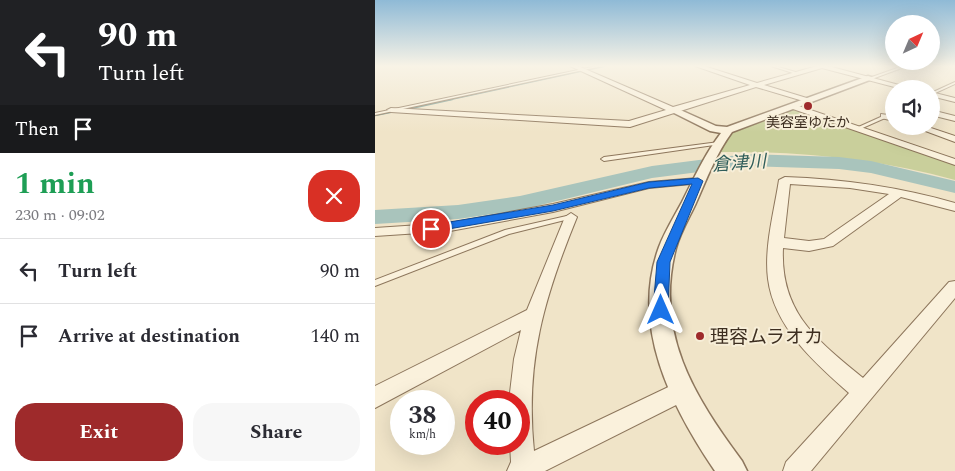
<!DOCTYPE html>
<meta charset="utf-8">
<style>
:root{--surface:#fff;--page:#f7f7f7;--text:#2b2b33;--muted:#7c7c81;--line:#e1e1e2;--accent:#9e2a2b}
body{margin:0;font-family:Spectral,"Noto Sans JP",serif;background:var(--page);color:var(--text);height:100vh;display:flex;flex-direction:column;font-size:19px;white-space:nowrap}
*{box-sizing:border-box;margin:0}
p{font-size:16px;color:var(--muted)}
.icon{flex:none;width:28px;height:28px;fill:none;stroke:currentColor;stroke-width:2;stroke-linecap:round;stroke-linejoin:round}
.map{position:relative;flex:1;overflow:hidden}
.sheet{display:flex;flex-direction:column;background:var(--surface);width:375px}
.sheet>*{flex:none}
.top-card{background:#202124;color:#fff;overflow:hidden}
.needle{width:32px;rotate:44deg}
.tools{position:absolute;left:510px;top:15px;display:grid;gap:10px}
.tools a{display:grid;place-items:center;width:55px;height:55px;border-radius:50%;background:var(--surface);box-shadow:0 5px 20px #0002;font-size:25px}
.speed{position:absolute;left:15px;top:390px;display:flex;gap:10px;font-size:25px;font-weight:700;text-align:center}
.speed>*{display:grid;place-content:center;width:65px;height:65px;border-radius:50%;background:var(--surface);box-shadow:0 5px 20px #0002;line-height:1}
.speed small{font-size:12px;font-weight:400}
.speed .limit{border:8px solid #d22;background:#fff;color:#111}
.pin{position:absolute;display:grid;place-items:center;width:42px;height:42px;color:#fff;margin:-21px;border:2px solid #fff;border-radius:50%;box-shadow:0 1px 5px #0007}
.me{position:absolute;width:55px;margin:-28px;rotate:0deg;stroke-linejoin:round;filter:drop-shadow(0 0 4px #0008)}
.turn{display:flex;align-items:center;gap:18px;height:105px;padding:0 15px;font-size:22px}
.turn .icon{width:65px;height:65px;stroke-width:2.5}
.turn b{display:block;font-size:35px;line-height:42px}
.then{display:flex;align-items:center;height:48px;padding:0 15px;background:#0003;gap:10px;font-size:19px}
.round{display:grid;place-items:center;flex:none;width:52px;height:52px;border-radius:20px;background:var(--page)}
.head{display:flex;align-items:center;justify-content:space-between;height:85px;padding:0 15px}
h1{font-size:30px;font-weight:700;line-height:38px;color:#1e9e55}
.primary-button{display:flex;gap:10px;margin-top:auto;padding:10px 15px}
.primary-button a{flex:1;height:58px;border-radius:20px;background:var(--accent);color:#fff;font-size:20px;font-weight:700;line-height:58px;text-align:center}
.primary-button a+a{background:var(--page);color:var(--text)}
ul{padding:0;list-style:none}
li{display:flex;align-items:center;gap:15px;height:65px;padding:0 15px;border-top:1px solid var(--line)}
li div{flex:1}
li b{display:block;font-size:19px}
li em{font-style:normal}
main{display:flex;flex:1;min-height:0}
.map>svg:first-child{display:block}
.green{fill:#c9cf9b}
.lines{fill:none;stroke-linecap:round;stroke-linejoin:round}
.stream-far1{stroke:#6f938a;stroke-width:2}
.stream{stroke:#6f938a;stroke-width:2.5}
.river{fill:#a9c4bc;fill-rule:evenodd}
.service-casing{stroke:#8d765c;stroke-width:2}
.minor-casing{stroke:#8d765c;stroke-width:2}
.tertiary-casing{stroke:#8d765c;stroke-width:3}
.service{fill:#faf1dc;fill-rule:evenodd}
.minor{fill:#faf1dc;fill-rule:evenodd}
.tertiary{fill:#faf1dc;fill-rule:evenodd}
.route{fill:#1a73e8;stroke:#114b97}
.poi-dot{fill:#9e2a2b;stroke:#f7eed8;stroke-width:2}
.labels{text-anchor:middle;stroke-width:4;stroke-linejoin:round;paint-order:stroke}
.far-poi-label{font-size:14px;fill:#3d2e20;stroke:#f7eed8}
.water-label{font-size:18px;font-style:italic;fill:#2f5d5a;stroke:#f7eed8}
.near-poi-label{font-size:19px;fill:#3d2e20;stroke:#f7eed8;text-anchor:start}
</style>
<main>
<section class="sheet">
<div class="top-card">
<div class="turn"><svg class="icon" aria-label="left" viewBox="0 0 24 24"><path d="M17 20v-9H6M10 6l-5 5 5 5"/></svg><div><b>90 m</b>Turn left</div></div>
<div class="then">Then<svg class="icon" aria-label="arrive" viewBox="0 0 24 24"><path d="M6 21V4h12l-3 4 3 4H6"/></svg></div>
</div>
<div class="head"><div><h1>1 min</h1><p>230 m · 09:02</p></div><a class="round" style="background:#d93025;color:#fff"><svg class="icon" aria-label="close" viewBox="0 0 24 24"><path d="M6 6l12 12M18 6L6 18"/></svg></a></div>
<ul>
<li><svg class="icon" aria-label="left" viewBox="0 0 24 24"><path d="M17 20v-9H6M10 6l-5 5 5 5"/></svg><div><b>Turn left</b></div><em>90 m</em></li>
<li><svg class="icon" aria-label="arrive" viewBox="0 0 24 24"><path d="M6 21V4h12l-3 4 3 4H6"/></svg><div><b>Arrive at destination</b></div><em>140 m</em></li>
</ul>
<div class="primary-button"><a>Exit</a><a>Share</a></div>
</section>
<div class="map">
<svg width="580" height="471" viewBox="0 0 580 471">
<rect width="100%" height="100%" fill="#f0e4c8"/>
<path class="green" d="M418 108 580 164V180C502 159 424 151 343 152L357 130Z"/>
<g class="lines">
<path class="stream-far1" d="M214 71 211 70 230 66
M72 100 206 71"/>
<path class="stream" d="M27 110 77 99
M0 115 15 112"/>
<path class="river" d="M371 154 464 157 496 161 580 181V193L496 173 464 169 371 166 277 178 145 210 83 219 0 224V210L83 205 145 196 277 166Z"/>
<g class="service-casing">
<path id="service" d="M222 66H227L0 115V113Z
M396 66H400L424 73 421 74Z
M528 66H532L497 79 494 78Z
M580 82V84L556 95V93Z
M519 111V114L483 130 479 129Z
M344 142H346V144L229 161 226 159 229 157Z
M196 215 199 217 198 218 134 234 0 286V280L130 230Z"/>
</g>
<g class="minor-casing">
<path id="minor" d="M195 66H203L298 107 375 85 320 66H329L382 83 442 66H453L539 89H527L447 68 389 85 435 99V103L381 87 255 127 16 112 12 110 16 108 254 121 291 110Z
M556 92 580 98V102L556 96Z
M418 104 580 159V165L415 108 414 106Z
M556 110 580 116V121L556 115Z
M506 114 519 116V121L506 118Z
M537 126H550L580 136V142Z
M410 177C469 179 524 187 580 203V211L526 197 458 246 434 251 408 248C405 313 442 340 488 378L574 282 580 281V298L436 471H408L411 462 474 393C440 363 399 327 393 279 389 247 399 212 404 180ZM415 184 475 188 514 194 449 239 434 241 409 238Z
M323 178 327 179V183L274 188 178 212 75 231 0 236V228L75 223 178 204 274 182Z
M196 213 202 217C169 298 150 362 159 451L306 381 313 385 317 392 313 399 170 471H132L136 462 135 444H144V401H134L139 359 146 330 0 408V386L152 310 190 217Z"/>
</g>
<g class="tertiary-casing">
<path id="tertiary" d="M493 76 500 78 357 132C341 154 332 178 321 203 314 218 305 233 301 248 279 333 319 396 367 461L372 471H340C296 406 255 326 284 247 290 231 299 217 307 202 319 178 330 154 346 133L335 131 293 110 301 108 341 126 352 127Z"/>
</g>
<use href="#service" class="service"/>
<use href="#minor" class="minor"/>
<use href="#tertiary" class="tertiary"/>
</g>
<linearGradient id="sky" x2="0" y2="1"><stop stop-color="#8fbad6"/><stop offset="0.5" stop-color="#f8f3e6"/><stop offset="1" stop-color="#f8f3e6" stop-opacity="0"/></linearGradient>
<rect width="580" height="132" fill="url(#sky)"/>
<path class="route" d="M323 178 328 181 295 262 293 310 291 314 286 315 280 314 278 310 282 262 317 184 274 188 178 211 56 232 51 229 56 225 178 205 274 182Z"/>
<g class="poi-dot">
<circle cx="433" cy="106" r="5"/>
<circle cx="325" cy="336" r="5"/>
</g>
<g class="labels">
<g class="far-poi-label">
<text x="433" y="127">美容室ゆたか</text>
</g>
<g class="water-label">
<text transform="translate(364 163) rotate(-4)" y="6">倉津川</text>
</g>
<g class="near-poi-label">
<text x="335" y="343">理容ムラオカ</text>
</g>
</g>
</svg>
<div class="tools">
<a><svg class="needle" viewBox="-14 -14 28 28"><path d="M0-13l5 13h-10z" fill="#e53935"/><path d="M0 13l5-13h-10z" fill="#7c7c81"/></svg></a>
<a><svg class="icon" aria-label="sound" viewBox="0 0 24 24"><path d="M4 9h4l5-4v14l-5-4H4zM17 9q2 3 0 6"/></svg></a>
</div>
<div class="speed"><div>38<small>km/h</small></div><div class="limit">40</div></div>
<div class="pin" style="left:56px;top:229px;background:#d93025"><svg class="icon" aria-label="arrive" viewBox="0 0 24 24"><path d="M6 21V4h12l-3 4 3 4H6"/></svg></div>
<svg class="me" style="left:286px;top:310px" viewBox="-20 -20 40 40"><path d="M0-17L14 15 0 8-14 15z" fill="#1a73e8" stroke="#fff" stroke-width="4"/></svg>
</div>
</main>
